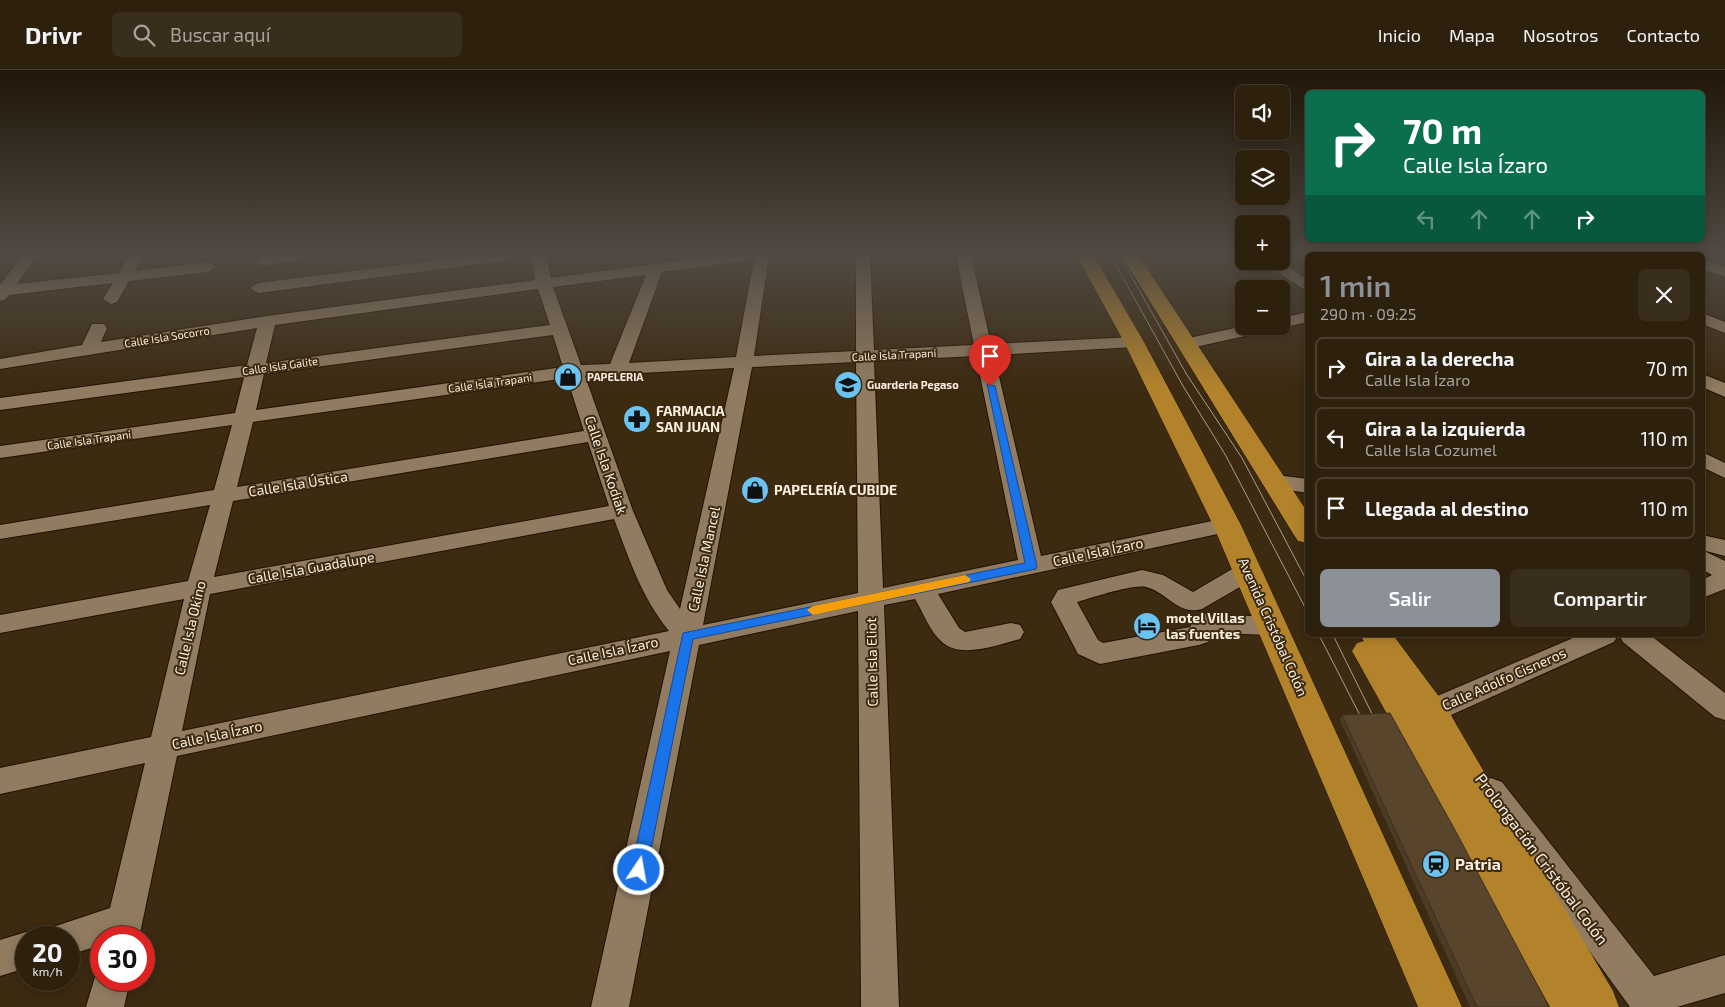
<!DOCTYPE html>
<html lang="es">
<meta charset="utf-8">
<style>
:root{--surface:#2d200d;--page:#392d1b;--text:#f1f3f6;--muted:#a7a39d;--line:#483e2e;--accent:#8c9099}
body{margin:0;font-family:"Exo 2",sans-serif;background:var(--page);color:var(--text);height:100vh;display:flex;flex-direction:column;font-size:19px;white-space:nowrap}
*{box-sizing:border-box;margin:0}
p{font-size:16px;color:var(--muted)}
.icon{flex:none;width:28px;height:28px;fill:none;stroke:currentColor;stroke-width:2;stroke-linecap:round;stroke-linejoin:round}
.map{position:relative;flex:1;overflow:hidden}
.panel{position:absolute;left:1305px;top:182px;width:400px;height:385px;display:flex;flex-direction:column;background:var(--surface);border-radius:8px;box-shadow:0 2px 12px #0003,0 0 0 1px var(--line)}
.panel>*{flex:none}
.hud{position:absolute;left:1305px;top:20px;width:400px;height:152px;border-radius:8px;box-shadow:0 2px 12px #0003,0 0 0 1px var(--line);background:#0b6e4f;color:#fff;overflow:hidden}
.fabs{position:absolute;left:1235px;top:15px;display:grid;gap:10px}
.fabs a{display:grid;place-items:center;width:55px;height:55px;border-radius:8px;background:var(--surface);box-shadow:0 2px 12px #0003,0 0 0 1px var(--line);font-size:25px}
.speed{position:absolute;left:15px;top:856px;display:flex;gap:10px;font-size:25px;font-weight:700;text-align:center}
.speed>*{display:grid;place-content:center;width:65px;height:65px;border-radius:50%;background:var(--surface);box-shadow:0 2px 12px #0003,0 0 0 1px var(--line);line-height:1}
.speed small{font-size:12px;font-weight:400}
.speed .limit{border:8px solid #d22;background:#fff;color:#111}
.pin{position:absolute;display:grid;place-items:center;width:42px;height:42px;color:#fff;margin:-51px -21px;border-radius:50% 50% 50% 0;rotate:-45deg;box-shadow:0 0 5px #0007}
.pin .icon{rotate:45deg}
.me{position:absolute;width:55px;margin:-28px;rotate:12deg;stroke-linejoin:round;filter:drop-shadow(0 0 4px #0008)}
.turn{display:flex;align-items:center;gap:18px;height:105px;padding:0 15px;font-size:22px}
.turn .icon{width:65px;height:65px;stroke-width:2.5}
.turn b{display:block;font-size:35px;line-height:42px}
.lanes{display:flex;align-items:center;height:48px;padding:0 15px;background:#0003;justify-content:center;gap:25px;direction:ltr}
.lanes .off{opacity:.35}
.round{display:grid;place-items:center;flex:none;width:52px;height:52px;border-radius:8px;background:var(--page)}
.headline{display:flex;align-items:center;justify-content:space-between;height:85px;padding:0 15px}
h1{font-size:30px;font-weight:600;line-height:38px;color:var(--accent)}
.cta{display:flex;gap:10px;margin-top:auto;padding:10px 15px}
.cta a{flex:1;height:58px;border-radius:8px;background:var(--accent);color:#fff;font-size:20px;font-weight:600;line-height:58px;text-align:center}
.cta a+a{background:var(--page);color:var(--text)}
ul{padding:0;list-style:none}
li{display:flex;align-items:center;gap:15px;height:62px;margin:0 10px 8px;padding:0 5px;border:2px solid var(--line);border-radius:8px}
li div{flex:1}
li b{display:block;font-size:19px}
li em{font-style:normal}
header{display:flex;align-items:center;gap:30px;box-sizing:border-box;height:70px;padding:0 25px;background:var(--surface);border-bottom:1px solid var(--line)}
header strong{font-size:24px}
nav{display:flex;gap:28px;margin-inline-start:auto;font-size:18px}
.search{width:350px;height:45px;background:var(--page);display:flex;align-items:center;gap:12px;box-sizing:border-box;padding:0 18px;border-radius:8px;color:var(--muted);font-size:19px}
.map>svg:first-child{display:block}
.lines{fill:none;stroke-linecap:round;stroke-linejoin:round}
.minor-casing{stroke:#221200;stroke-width:2}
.major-casing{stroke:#221200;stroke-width:1}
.minor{fill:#917c61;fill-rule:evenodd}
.major{fill:#b3832c;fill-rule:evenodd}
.tram{stroke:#ab9d8a;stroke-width:1}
.wall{fill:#4c3b26}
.building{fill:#58452c;stroke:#3e301f}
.route{fill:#1a73e8;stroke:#114b97}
.slow{fill:#f59e0b}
.labels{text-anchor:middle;stroke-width:4;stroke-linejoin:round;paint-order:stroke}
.far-street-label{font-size:11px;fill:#f9eedf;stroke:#3c2a11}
.far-poi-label{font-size:11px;font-weight:bold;fill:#f9eedf;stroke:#3c2a11;text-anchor:start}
.poi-label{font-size:14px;font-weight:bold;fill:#f9eedf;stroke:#3c2a11;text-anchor:start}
.street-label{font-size:14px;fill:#f9eedf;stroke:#3c2a11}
.near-street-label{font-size:16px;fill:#f9eedf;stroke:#3c2a11}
.near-poi-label{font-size:16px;font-weight:bold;fill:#f9eedf;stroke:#3c2a11;text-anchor:start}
</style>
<header>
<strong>Drivr</strong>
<div class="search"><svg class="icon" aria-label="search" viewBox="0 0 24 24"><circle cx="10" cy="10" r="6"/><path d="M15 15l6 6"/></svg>Buscar aquí</div>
<nav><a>Inicio</a><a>Mapa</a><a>Nosotros</a><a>Contacto</a></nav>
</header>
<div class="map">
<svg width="1725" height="937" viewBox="0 0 1725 937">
<rect width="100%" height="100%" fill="#3c2a11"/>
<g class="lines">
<g class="minor-casing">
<path id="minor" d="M22 186H37L17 214 119 203 128 186H143L135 201 208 192 216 197 208 202 129 211 117 232 111 234 103 229 113 213 9 225 6 229 0 231V215Z
M263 186H305L298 190 263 196 258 194 255 191Z
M471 186H517L510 190 258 223 250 218 258 213Z
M531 186H546L551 208 714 186H769L754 286 856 281V186H870L874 280 974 275 956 186H971L991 274 1134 267 1140 268 1143 272 1140 276 1134 277 994 285 1041 486 1227 448 1235 450 1239 455 1235 460 1227 462 938 524 959 558 965 562 1011 553 1020 555 1024 562 1020 569C999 575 960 589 942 572 930 562 923 542 915 529L884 535 899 937H861L858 541 699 575 629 937H591L670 581 177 686 139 868H101V875L69 885V868H51L56 856 110 838 145 693 0 724V698L151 667 184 529 0 563V545L188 511 210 435 0 469V455L214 420 232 355 0 388V376L235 343 244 307 0 340V328L247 295 257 258 0 299V289L82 275 92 254H104L107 258 101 272 267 246 535 210ZM754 190 736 287 629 293 662 202ZM646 205 610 294 581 295 553 217ZM538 219 550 255 266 293 275 255ZM553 265 563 297 256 340 264 304ZM976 286 1018 490 883 518 874 291ZM856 292 858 523 703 555 752 297ZM734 298 680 539 667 520 633 441 585 306ZM567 308 584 361 237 417 253 352ZM588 372 609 436 214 507 233 431ZM614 449C629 489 642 528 669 561L182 661 210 524Z
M1702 189 1725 197V207L1702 199Z
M1261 191H1279L1308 210V222Z
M1308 242V252L1281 258 1275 256H1281V248Z
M1702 243 1725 252V263L1702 254Z
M1244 256H1274L1272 260 1186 279 1180 278 1177 274 1180 270Z
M1702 304 1725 313V327L1702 317Z
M1702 382 1725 393V408L1702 397Z
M1276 405 1308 409V423L1268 417 1265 412 1268 407Z
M1702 465 1725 470V486L1702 480Z
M1702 480 1725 491V519L1702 528V510L1712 505 1702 499Z
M1248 493 1257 495 1260 501 1257 507 1202 539C1178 546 1167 522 1146 517 1133 514 1091 528 1077 532L1098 570 1103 573 1190 557 1197 546 1206 544 1272 547 1281 549 1285 556 1281 563 1272 565 1214 563 1208 572 1199 575 1100 594 1078 584 1051 532 1058 520 1142 500 1163 505 1193 522 1239 495Z
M1580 565H1618L1614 572 1451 645 1456 654 1451 662C1432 668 1425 657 1416 641L1421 633Z
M1619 565H1650L1725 623V650L1715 647 1623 572Z
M1491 708 1502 712 1654 906 1725 885V923L1677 937H1630L1480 730 1475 721 1480 712Z
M26 862 39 868H26V898L0 906V870Z
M101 895V910H130L124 937H86L98 897Z"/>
</g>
<g class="major-casing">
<path id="major" d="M1077 186H1094L1144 272 1241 455 1462 937H1418L1213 455 1124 272Z
M1122 186H1139L1308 443V473L1298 471 1294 465Z
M1360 565H1393L1443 632 1613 921 1619 937H1550L1352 581 1357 573 1364 571Z"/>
</g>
<use href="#minor" class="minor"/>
<use href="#major" class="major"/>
<path class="tram" d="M1111 186 1183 316 1226 386 1308 543
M1120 186 1187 305 1242 388 1308 513
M1319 565 1366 657
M1333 565 1378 656"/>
</g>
<path class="wall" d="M1342 645 1549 937H1470L1340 650Z"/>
<path class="building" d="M1390 643 1455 760 1549 937H1477L1342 645Z"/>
<linearGradient id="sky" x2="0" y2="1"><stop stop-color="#211709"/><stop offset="0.58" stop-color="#504a43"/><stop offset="1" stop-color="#504a43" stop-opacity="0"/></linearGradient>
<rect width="1725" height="318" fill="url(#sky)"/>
<path class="route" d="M987 314 995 316 1037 496 1036 499 693 569 647 800 645 805 639 808 633 805 631 800 683 563 1025 493Z"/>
<path class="slow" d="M965 505 971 509 969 512 813 545 807 540 813 536Z"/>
<defs>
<g id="shop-disc" transform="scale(1.4375)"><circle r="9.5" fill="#6bc3f2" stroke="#3c2a11"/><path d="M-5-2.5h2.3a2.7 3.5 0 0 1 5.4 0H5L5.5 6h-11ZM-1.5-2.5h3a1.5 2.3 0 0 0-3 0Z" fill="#111"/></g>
<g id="school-disc" transform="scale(1.4375)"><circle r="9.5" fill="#6bc3f2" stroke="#3c2a11"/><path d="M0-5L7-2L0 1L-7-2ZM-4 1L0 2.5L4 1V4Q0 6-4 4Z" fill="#111"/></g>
<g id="pharmacy-disc" transform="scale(1.4375)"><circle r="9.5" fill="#6bc3f2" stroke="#3c2a11"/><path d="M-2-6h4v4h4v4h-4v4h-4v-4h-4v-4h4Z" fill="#111"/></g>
<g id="hotel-disc" transform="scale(1.4375)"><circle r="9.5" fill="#6bc3f2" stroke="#3c2a11"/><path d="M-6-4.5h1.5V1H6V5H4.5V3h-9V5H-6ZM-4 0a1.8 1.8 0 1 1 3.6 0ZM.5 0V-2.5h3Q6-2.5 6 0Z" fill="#111"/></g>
<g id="station-disc" transform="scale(1.4375)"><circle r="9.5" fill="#6bc3f2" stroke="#3c2a11"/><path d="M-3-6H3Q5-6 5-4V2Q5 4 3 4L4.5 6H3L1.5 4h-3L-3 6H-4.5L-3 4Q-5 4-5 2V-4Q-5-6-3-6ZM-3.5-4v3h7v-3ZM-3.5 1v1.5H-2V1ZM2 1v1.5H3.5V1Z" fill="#111"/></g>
</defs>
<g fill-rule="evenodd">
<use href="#shop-disc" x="568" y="307"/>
<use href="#school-disc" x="848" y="315"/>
<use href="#pharmacy-disc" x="637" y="349"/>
<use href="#shop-disc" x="755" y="420"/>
<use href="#hotel-disc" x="1147" y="556"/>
<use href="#station-disc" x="1436" y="794"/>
</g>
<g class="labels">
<g class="far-street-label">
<text transform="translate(167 267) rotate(-9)" y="4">Calle Isla Socorro</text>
<text transform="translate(894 285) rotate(-3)" y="4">Calle Isla Trapani</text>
<text transform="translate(280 296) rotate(-8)" y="4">Calle Isla Galite</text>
<text transform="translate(490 313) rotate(-8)" y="4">Calle Isla Trapani</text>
<text transform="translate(89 370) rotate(-8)" y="4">Calle Isla Trapani</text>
</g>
<g class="far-poi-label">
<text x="587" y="311">PAPELERIA</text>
<text x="867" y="319">Guarderia Pegaso</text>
</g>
<g class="poi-label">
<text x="656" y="346">FARMACIA<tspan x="656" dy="16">SAN JUAN</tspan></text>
<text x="774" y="425">PAPELERÍA CUBIDE</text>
<text x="1166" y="553">motel Villas<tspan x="1166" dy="16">las fuentes</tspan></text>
</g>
<g class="street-label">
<text transform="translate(606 395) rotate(71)" y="5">Calle Isla Kodiak</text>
<text transform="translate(298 414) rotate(-9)" y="5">Calle Isla Ústica</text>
<text transform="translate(1098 482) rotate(-12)" y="5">Calle Isla Ízaro</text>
<text transform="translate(704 489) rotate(-78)" y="5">Calle Isla Mancel</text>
<text transform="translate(311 498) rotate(-10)" y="5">Calle Isla Guadalupe</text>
<text transform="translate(1273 557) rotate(66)" y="5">Avenida Cristóbal Colón</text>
<text transform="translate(190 558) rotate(-77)" y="5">Calle Isla Okino</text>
<text transform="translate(613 581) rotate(-12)" y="5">Calle Isla Ízaro</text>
<text transform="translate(872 592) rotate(-91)" y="5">Calle Isla Eliot</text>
<text transform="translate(1504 609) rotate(-24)" y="5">Calle Adolfo Cisneros</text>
<text transform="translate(217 665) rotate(-12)" y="5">Calle Isla Ízaro</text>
</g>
<g class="near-street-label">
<text transform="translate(1542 789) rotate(53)" y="6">Prolongación Cristóbal Colón</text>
</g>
<g class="near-poi-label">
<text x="1455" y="800">Patria</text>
</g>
</g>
</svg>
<div class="fabs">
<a><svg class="icon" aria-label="sound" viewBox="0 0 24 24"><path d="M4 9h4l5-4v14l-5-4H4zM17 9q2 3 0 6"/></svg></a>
<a><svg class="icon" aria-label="layers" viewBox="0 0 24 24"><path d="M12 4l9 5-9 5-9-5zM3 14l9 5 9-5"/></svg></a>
<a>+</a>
<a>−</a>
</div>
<div class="speed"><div>20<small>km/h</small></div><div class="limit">30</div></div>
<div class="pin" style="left:990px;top:316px;background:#d93025"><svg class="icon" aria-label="arrive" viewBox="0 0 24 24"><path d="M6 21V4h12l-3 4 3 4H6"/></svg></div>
<svg class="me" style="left:639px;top:800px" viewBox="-20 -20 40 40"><circle r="17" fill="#1a73e8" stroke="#fff" stroke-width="3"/><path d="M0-11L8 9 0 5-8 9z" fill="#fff"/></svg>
<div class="hud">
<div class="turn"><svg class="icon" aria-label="right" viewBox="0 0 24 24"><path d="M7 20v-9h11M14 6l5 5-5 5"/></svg><div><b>70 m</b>Calle Isla Ízaro</div></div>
<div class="lanes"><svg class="icon off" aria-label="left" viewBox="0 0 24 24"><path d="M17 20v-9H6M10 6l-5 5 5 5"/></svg><svg class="icon off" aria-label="ahead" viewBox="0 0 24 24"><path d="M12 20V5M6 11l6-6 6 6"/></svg><svg class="icon off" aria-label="ahead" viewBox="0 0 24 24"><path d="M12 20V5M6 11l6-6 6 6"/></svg><svg class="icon" aria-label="right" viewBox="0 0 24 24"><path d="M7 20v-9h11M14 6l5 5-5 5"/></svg></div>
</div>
<section class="panel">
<div class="headline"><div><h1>1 min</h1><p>290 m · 09:25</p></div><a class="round"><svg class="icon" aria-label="close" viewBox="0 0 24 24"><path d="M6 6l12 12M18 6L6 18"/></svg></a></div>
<ul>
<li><svg class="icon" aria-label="right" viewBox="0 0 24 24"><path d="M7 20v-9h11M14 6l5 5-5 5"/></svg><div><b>Gira a la derecha</b><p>Calle Isla Ízaro</p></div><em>70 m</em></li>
<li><svg class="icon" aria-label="left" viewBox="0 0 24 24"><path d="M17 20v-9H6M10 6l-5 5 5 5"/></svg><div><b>Gira a la izquierda</b><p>Calle Isla Cozumel</p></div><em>110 m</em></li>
<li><svg class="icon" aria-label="arrive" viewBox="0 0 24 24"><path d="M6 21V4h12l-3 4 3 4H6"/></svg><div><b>Llegada al destino</b></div><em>110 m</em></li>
</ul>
<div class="cta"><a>Salir</a><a>Compartir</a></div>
</section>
</div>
